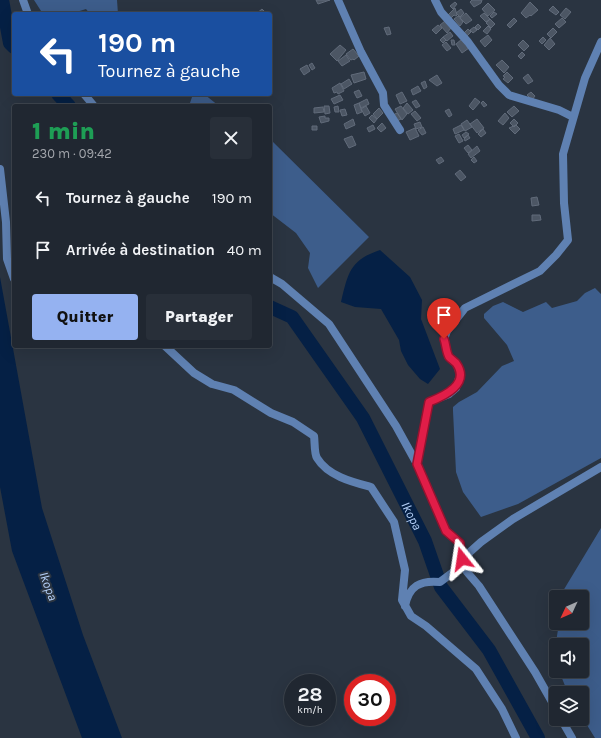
<!DOCTYPE html>
<html lang="fr">
<meta charset="utf-8">
<style>
:root{--surface:#202731;--page:#282f39;--text:#f1f3f6;--muted:#a2a5ab;--line:#3d444d;--accent:#95b2f1}
body{margin:0;font-family:Karla,sans-serif;background:var(--page);color:var(--text);height:100vh;display:flex;flex-direction:column;font-size:15px;white-space:nowrap}
*{box-sizing:border-box;margin:0}
p{font-size:13px;color:var(--muted)}
.icon{flex:none;width:22px;height:22px;fill:none;stroke:currentColor;stroke-width:2;stroke-linecap:round;stroke-linejoin:round}
.map{position:relative;flex:1;overflow:hidden}
.sheet{position:absolute;left:12px;top:104px;width:260px;height:244px;display:flex;flex-direction:column;background:var(--surface);border-radius:4px;box-shadow:0 4px 16px #0002,0 0 0 1px var(--line)}
.sheet>*{flex:none}
.top-card{position:absolute;left:12px;top:12px;width:260px;height:84px;border-radius:4px;box-shadow:0 4px 16px #0002,0 0 0 1px var(--line);background:#1a4fa0;color:#fff;overflow:hidden}
.needle{width:26px;rotate:226deg}
.fabs{position:absolute;left:549px;top:590px;display:grid;gap:8px}
.fabs a{display:grid;place-items:center;width:40px;height:40px;border-radius:4px;background:var(--surface);box-shadow:0 4px 16px #0002,0 0 0 1px var(--line);font-size:20px}
.speed{position:absolute;left:284px;top:674px;display:flex;gap:8px;font-size:20px;font-weight:700;text-align:center}
.speed>*{display:grid;place-content:center;width:52px;height:52px;border-radius:50%;background:var(--surface);box-shadow:0 4px 16px #0002,0 0 0 1px var(--line);line-height:1}
.speed small{font-size:10px;font-weight:400}
.speed .limit{border:6px solid #d22;background:#fff;color:#111}
.pin{position:absolute;display:grid;place-items:center;width:34px;height:34px;color:#fff;margin:-41px -17px;border-radius:50% 50% 50% 0;rotate:-45deg;box-shadow:0 0 4px #0007}
.pin .icon{rotate:45deg}
.me{position:absolute;width:44px;margin:-22px;rotate:345deg;stroke-linejoin:round;filter:drop-shadow(0 0 3px #0008)}
.turn{display:flex;align-items:center;gap:14px;height:84px;padding:0 20px;font-size:18px}
.turn .icon{width:52px;height:52px;stroke-width:2.5}
.turn b{display:block;font-size:28px;line-height:34px}
.round{display:grid;place-items:center;flex:none;width:42px;height:42px;border-radius:4px;background:var(--page)}
.head{display:flex;align-items:center;justify-content:space-between;height:68px;padding:0 20px}
h1{font-size:24px;font-weight:800;line-height:30px;color:#1e9e55}
.action{display:flex;gap:8px;margin-top:auto;padding:8px 20px}
.action a{flex:1;height:46px;border-radius:4px;background:var(--accent);color:#111;font-size:16px;font-weight:800;line-height:46px;text-align:center}
.action a+a{background:var(--page);color:var(--text)}
ul{padding:0;list-style:none}
li{display:flex;align-items:center;gap:12px;height:52px;padding:0 20px}
li div{flex:1}
li b{display:block;font-size:15px}
li em{font-style:normal}
.map>svg:first-child{display:block}
.green{fill:#3d5d8b}
.water{fill:#052045}
.lines{fill:none;stroke-linecap:round;stroke-linejoin:round}
.river{stroke:#052045;stroke-width:14}
.building{fill:#4c5664;stroke:#616b7a}
.street{stroke:#5f81b2;stroke-width:8}
.route-casing{stroke:#92132f;stroke-width:10}
.route{stroke:#e11d48;stroke-width:7}
.labels{text-anchor:middle;stroke-width:4;stroke-linejoin:round;paint-order:stroke}
.water-label{font-size:13px;font-style:italic;fill:#b3cef6;stroke:#2a3441}
</style>
<div class="map">
<svg width="601" height="738" viewBox="0 0 601 738">
<rect width="100%" height="100%" fill="#2a3441"/>
<path class="green" d="M34 0H117L118 14H90L86 9 70 14H43Z
M193 94H204L219 106H189Z
M270 139 369 237 318 288 308 268 310 253 296 233 270 213Z
M595 288 601 294V458L518 504 481 517 463 492 456 472 453 411V407L459 402 477 392 502 366 514 361 507 345 484 318V314L493 306 503 302 523 312 546 302 552 308 577 301 585 293Z
M601 528V738H595L582 717V693H568L559 671H582V645H556V654L555 649 559 623H582V597H562L563 591Z"/>
<path class="water" d="M380 250 410 277 422 300 421 319 440 369 428 384 420 379 408 365 401 351 399 340 381 309 355 307 341 302C348 273 350 260 380 250Z
M0 277 42 508 83 635 122 738H82L12 551 0 487Z"/>
<g class="lines">
<g class="river">
<path d="M2 0 10 43 14 47"/>
<path d="M58 94 69 106"/>
<path id="s1" d="M270 307 292 317 363 418 425 541 441 587 489 650 538 738"/>
</g>
</g>
<path class="building" d="M316 0H330L318 4Z
M472 0H482L481 3 474 7 470 2Z
M455 2 457 4 453 9 450 6Z
M530 2 538 10 531 16 530 15 526 18 521 13Z
M488 3 495 10 488 16 482 9Z
M553 6 559 12 556 15 549 10Z
M455 8 457 15 456 16 454 15 451 18 448 15Z
M566 8 571 12 565 19 560 15Z
M262 9 266 13 264 14H256Z
M461 9 464 13 460 17 456 13Z
M494 12 497 14 492 18 490 16Z
M466 13 472 20 466 24 460 18Z
M484 13 490 19 486 22 480 16Z
M458 16 463 22 460 26 454 19Z
M514 18 517 21 510 28 507 25Z
M562 18 566 22 559 28 555 24Z
M490 19 495 24 491 28 486 23Z
M445 21 451 28 447 33 440 25Z
M478 24 481 27 478 30 475 27Z
M438 25 442 28 436 34 432 30Z
M488 26 491 29 487 34 483 31Z
M389 27 391 34 387 35 384 28Z
M474 27 477 30 473 33 470 30Z
M553 28 557 32 551 38 547 34Z
M468 29 471 32 467 36 464 33Z
M450 32 453 36 447 41 443 37Z
M488 35 492 40 485 47 480 41Z
M443 37 446 40 443 43 440 40Z
M543 37 546 40 542 44 539 41Z
M550 38 555 44 549 50 544 45Z
M462 39 469 48 462 53 456 44Z
M451 40H454L455 45H452Z
M523 40 529 46 524 51 518 45Z
M446 42 451 48 447 51 442 45Z
M340 45 346 50 337 61 330 54Z
M353 49 359 56 354 60 353 59 351 60 346 54Z
M522 52 525 55 521 59 518 56Z
M346 55 350 61 342 66 338 61Z
M502 60 509 67 504 73 496 65Z
M312 63 315 68 312 70 309 65Z
M307 65 310 71 304 75 300 69Z
M364 72 366 79 354 83 351 75Z
M507 72 513 78 508 83 503 79 505 77 503 76Z
M528 74 533 81 528 84 523 78Z
M437 75 442 83 437 86 429 80Z
M349 79 352 84 344 89 341 84Z
M425 81 427 87 424 89 421 83Z
M340 83 344 91 338 94 337 92 334 93 332 88Z
M418 86 421 91 413 95 411 90Z
M359 90 362 96 357 98 354 92Z
M402 92 407 101 400 104 396 95Z
M531 92 535 96 532 100 527 95Z
M340 95 343 100 334 104 331 99Z
M475 98 480 102 473 110 469 106Z
M367 99 369 104 361 108 359 103Z
M416 100 420 106 416 108 412 102Z
M483 101 487 105 484 107 481 103Z
M359 103 362 112 357 114 354 105Z
M407 103 413 110 408 114 403 108Z
M324 106H329L330 113 325 114Z
M338 106 339 112H335L334 107Z
M366 106 370 113 365 116 361 109Z
M401 106 407 114 402 120 395 109Z
M514 106 519 111 512 117 507 112Z
M323 107 324 112 314 113V108Z
M379 108 383 113 377 119 373 114Z
M345 109 347 115 342 116 340 110Z
M449 109 452 115 449 117 445 111Z
M415 111 421 118 417 121 411 114Z
M397 113 401 119 397 121 393 115Z
M505 113 509 118 503 125 498 121Z
M372 115 377 119 374 123 369 118Z
M325 116V118H329V121L321 123 319 117Z
M353 119 355 125 346 129 344 124Z
M477 119 484 128 477 133 470 124Z
M514 119 518 123 514 127 510 123Z
M467 120 472 127 465 131 461 124Z
M420 122 422 127 416 129 414 124Z
M382 123 386 128 381 132 377 128Z
M373 125 375 129 369 132 367 128Z
M461 125 464 130 455 134 453 129Z
M516 125 520 129 515 134 509 128Z
M312 126H317V130H312Z
M423 127 426 133 422 135 418 130Z
M415 128 419 136 410 140 406 132Z
M483 129 486 133 481 137 478 134Z
M466 132 469 134 464 138 462 135Z
M459 134 463 141 459 143 455 136Z
M468 135 470 138 465 141 464 139Z
M352 136 356 145 349 148 344 139Z
M468 145 472 150 468 153 464 148Z
M477 146 480 151 471 158 468 154Z
M441 157 444 161 439 164 436 160Z
M474 157 477 161 474 163 471 160Z
M460 170 466 177 461 181 455 174Z
M537 197 539 205 532 206 531 198Z
M532 215H540L541 220 532 221Z"/>
<g class="lines">
<path class="street" d="M23 0 28 14
M338 0 361 52 383 93 384 105 400 130
M435 0 441 12 468 42 499 85 509 95 559 110 573 117
M84 94 94 106
M0 169 6 222 7 259 14 279
M270 277 282 284 329 324 396 426 417 464 446 531 460 543 462 559 467 572 479 586 535 672 556 709
M165 346 194 373 212 384 234 390 271 413 293 422 314 436C315 442 314 453 317 458 328 476 352 482 371 487L394 522 405 570 402 600 411 616 426 626 476 669 502 709 516 738
M417 464 429 402 449 394 456 388 460 375 457 364 448 356 444 339 447 331 465 308 540 271 556 255 568 240 564 203 563 154 585 78 601 42
M405 606C409 586 420 580 440 582L456 570 462 559 481 542 513 519 601 467
M561 719 572 738"/>
</g>
<g class="lines">
<g class="route-casing">
<path id="route" d="M444 339C446 344 446 352 449 357 451 359 454 361 456 363 471 384 444 396 429 402L417 464 446 531 460 543 462 559"/>
</g>
<use href="#route" class="route"/>
</g>
<g class="labels">
<g class="water-label">
<text dy="5" stroke="none"><textPath href="#s1" startOffset="257">Ikopa</textPath></text>
<text transform="translate(49 586) rotate(70)" y="5">Ikopa</text>
</g>
</g>
</svg>
<div class="fabs">
<a><svg class="needle" viewBox="-14 -14 28 28"><path d="M0-13l5 13h-10z" fill="#e53935"/><path d="M0 13l5-13h-10z" fill="#a2a5ab"/></svg></a>
<a><svg class="icon" aria-label="sound" viewBox="0 0 24 24"><path d="M4 9h4l5-4v14l-5-4H4zM17 9q2 3 0 6"/></svg></a>
<a><svg class="icon" aria-label="layers" viewBox="0 0 24 24"><path d="M12 4l9 5-9 5-9-5zM3 14l9 5 9-5"/></svg></a>
</div>
<div class="speed"><div>28<small>km/h</small></div><div class="limit">30</div></div>
<div class="pin" style="left:444px;top:339px;background:#d93025"><svg class="icon" aria-label="arrive" viewBox="0 0 24 24"><path d="M6 21V4h12l-3 4 3 4H6"/></svg></div>
<svg class="me" style="left:462px;top:559px" viewBox="-20 -20 40 40"><path d="M0-17L14 15 0 8-14 15z" fill="#e11d48" stroke="#fff" stroke-width="4"/></svg>
<div class="top-card">
<div class="turn"><svg class="icon" aria-label="left" viewBox="0 0 24 24"><path d="M17 20v-9H6M10 6l-5 5 5 5"/></svg><div><b>190 m</b>Tournez à gauche</div></div>
</div>
<section class="sheet">
<div class="head"><div><h1>1 min</h1><p>230 m · 09:42</p></div><a class="round"><svg class="icon" aria-label="close" viewBox="0 0 24 24"><path d="M6 6l12 12M18 6L6 18"/></svg></a></div>
<ul>
<li><svg class="icon" aria-label="left" viewBox="0 0 24 24"><path d="M17 20v-9H6M10 6l-5 5 5 5"/></svg><div><b>Tournez à gauche</b></div><em>190 m</em></li>
<li><svg class="icon" aria-label="arrive" viewBox="0 0 24 24"><path d="M6 21V4h12l-3 4 3 4H6"/></svg><div><b>Arrivée à destination</b></div><em>40 m</em></li>
</ul>
<div class="action"><a>Quitter</a><a>Partager</a></div>
</section>
</div>
